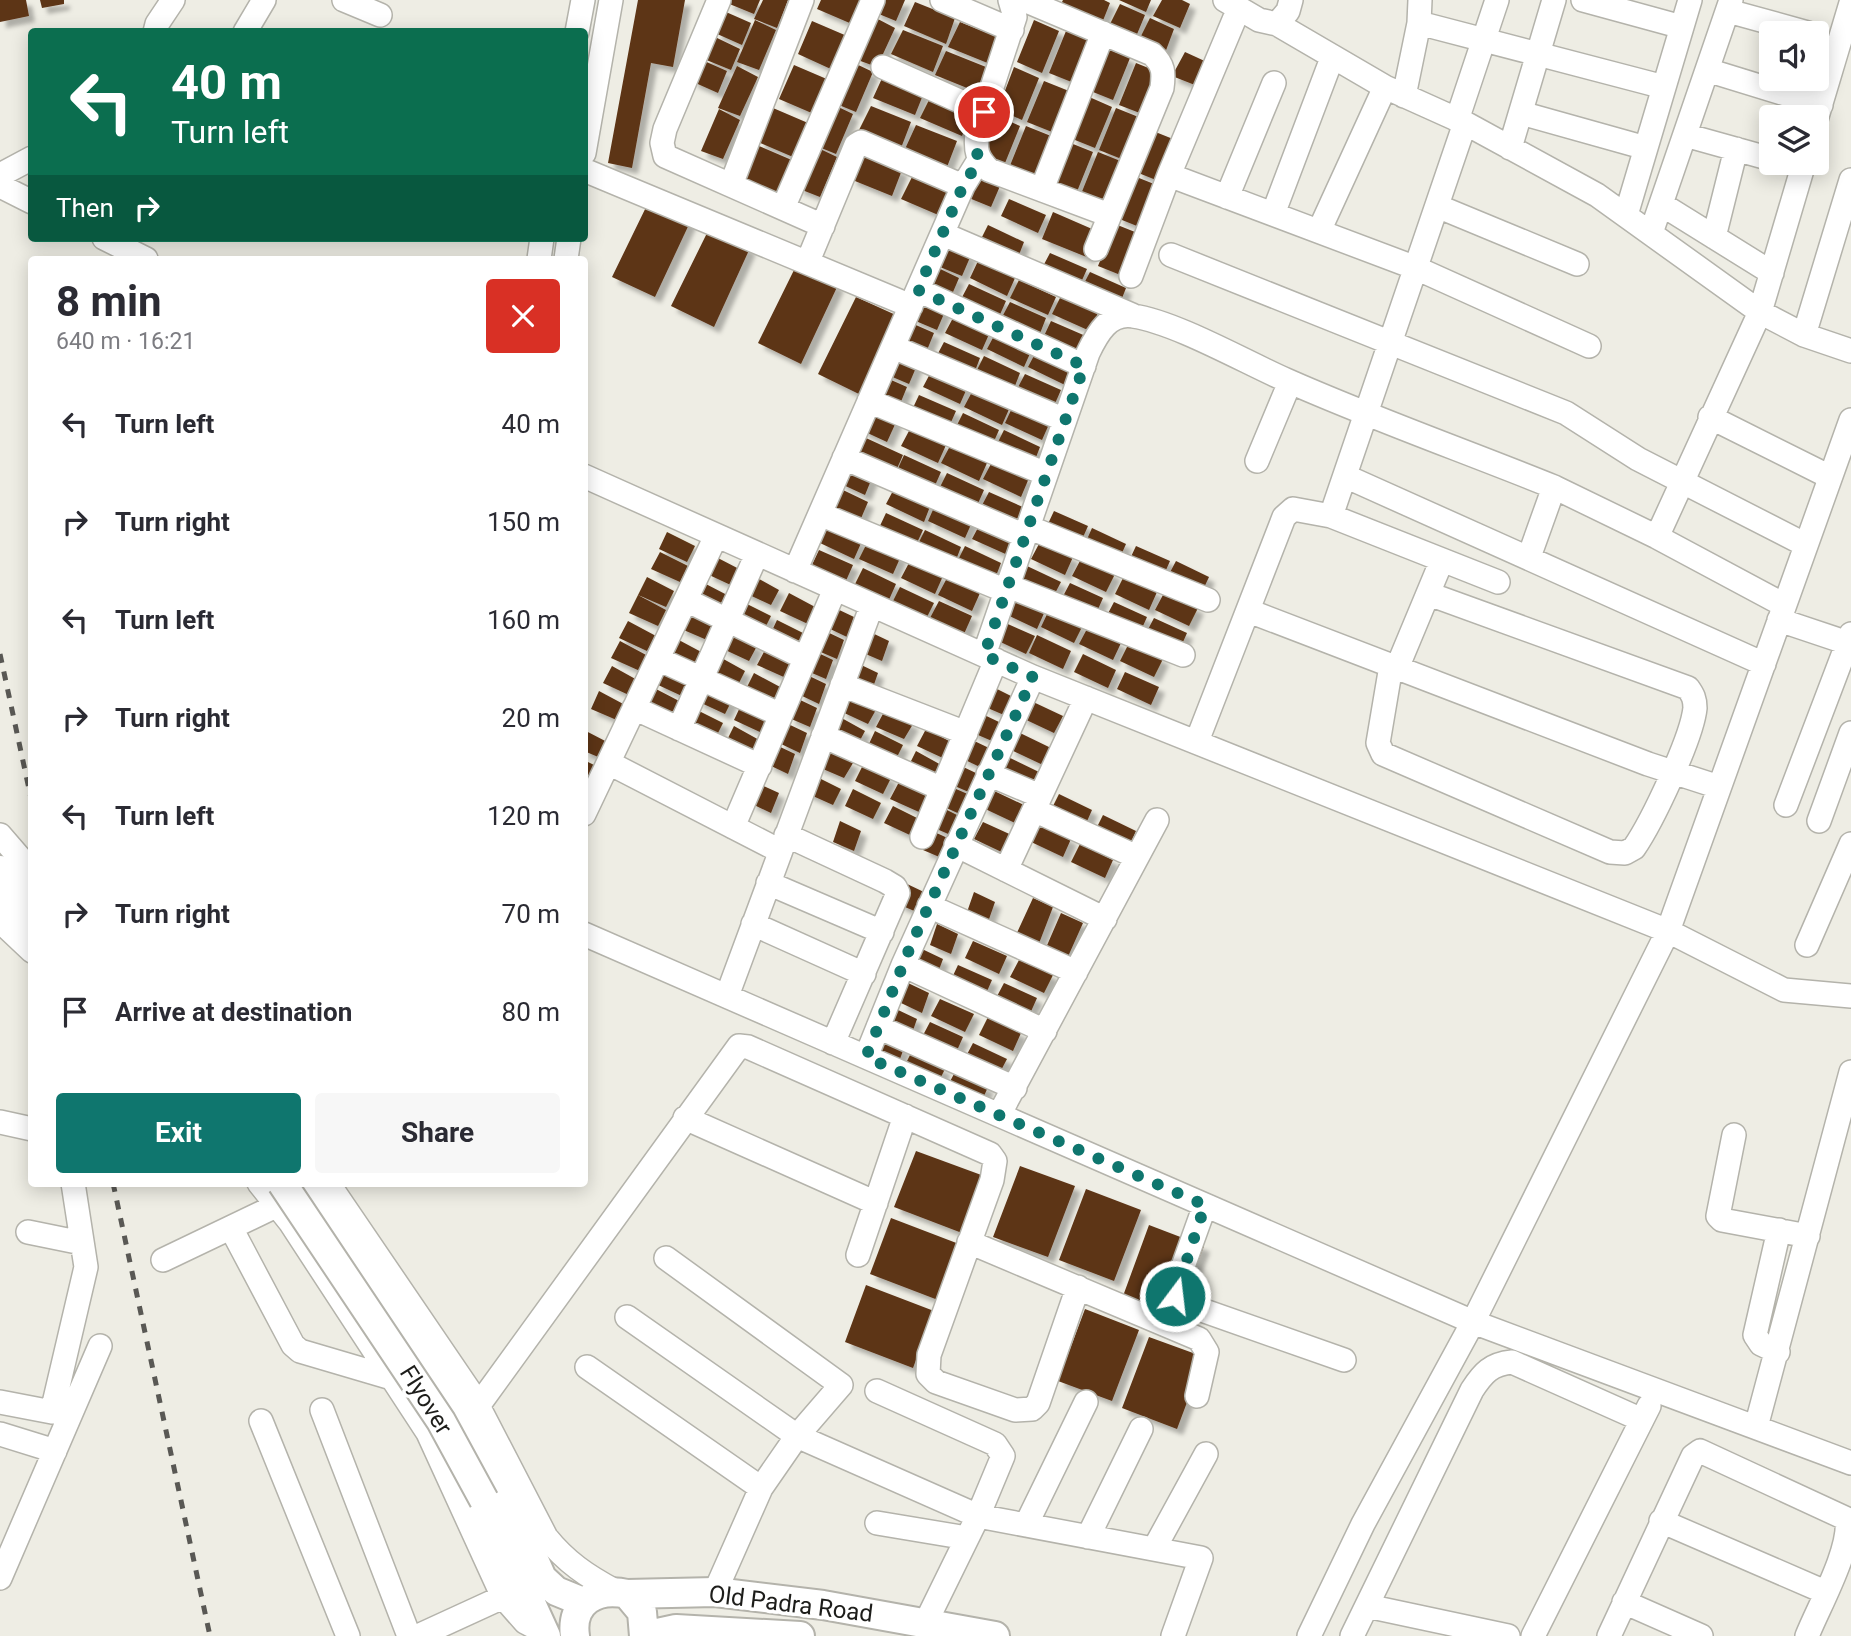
<!DOCTYPE html>
<meta charset="utf-8">
<style>
:root{--surface:#fff;--page:#f7f7f7;--text:#2b2b33;--muted:#7c7c81;--accent:#0f766e}
body{margin:0;font-family:Roboto,sans-serif;background:var(--page);color:var(--text);height:100vh;display:flex;flex-direction:column;font-size:26px;white-space:nowrap}
*{box-sizing:border-box;margin:0}
p{font-size:23px;color:var(--muted)}
.icon{flex:none;width:38px;height:38px;fill:none;stroke:currentColor;stroke-width:2;stroke-linecap:round;stroke-linejoin:round}
.map{position:relative;flex:1;overflow:hidden}
.sheet{position:absolute;left:28px;top:256px;width:560px;height:931px;display:flex;flex-direction:column;background:var(--surface);border-radius:7px;box-shadow:0 4px 18px #0003}
.sheet>*{flex:none}
.top-card{position:absolute;left:28px;top:28px;width:560px;height:214px;border-radius:7px;box-shadow:0 4px 18px #0003;background:#0b6e4f;color:#fff;overflow:hidden}
.buttons{position:absolute;left:1759px;top:21px;display:grid;gap:14px}
.buttons a{display:grid;place-items:center;width:70px;height:70px;border-radius:7px;background:var(--surface);box-shadow:0 4px 18px #0003;font-size:35px}
.pin{position:absolute;display:grid;place-items:center;width:60px;height:60px;color:#fff;margin:-30px;border:4px solid #fff;border-radius:50%;box-shadow:0 2px 7px #0007}
.me{position:absolute;width:77px;margin:-38px;rotate:15deg;stroke-linejoin:round;filter:drop-shadow(0 0 5px #0008)}
.turn{display:flex;align-items:center;gap:24px;height:147px;padding:0 28px;font-size:32px}
.turn .icon{width:91px;height:91px;stroke-width:2.5}
.turn b{display:block;font-size:49px;line-height:60px}
.then{display:flex;align-items:center;height:66px;padding:0 28px;background:#0003;gap:14px;font-size:26px}
.round{display:grid;place-items:center;flex:none;width:74px;height:74px;border-radius:7px;background:var(--page)}
.overview{display:flex;align-items:center;justify-content:space-between;height:119px;padding:0 28px}
h1{font-size:42px;font-weight:700;line-height:52px}
.action{display:flex;gap:14px;margin-top:auto;padding:14px 28px}
.action a{flex:1;height:80px;border-radius:7px;background:var(--accent);color:#fff;font-size:28px;font-weight:700;line-height:80px;text-align:center}
.action a+a{background:var(--page);color:var(--text)}
ul{padding:0;list-style:none}
li{display:flex;align-items:center;gap:21px;height:98px;padding:0 28px}
li div{flex:1}
li b{display:block;font-size:26px}
li em{font-style:normal}
.map>svg:first-child{display:block}
.building{fill:#5d3416;filter:url(#shadow)}
.lines{fill:none;stroke-linecap:round;stroke-linejoin:round}
.minor-casing{stroke:#b4b3ab;stroke-width:26}
.major-casing{stroke:#b4b3ab;stroke-width:32}
.minor{stroke:#fff;stroke-width:23}
.major{stroke:#fff;stroke-width:28}
.rail{stroke:#595854;stroke-width:5;stroke-dasharray:9 9;stroke-linecap:butt}
.major-bridge-casing{stroke:#b4b3ab;stroke-width:32;stroke-linecap:butt}
.major-bridge{stroke:#fff;stroke-width:28}
.route{stroke:#0f766e;stroke-width:12;stroke-dasharray:0 21.6}
.labels{text-anchor:middle;stroke-width:7;stroke-linejoin:round;paint-order:stroke}
.street-label{font-size:24px;fill:#1d1d1a;stroke:#fff}
</style>
<div class="map">
<svg width="1851" height="1636" viewBox="0 0 1851 1636">
<defs>
<filter id="shadow"><feDropShadow dx="6" dy="6" stdDeviation="2" flood-color="#0004"/></filter>
</defs>
<rect width="100%" height="100%" fill="#eeede4"/>
<path class="building" d="M0 0H26L29 16 0 22Z
M40 0H64V4L42 8Z
M638 0H685L673 67 651 63 632 168 608 163Z
M729 0H760L754 14 727 3Z
M763 0H788L777 28 754 19Z
M821 0H863L852 24 817 9Z
M879 0H905L896 21 874 12Z
M1063 0H1104L1110 3 1100 28 1058 10Z
M1119 0H1151L1146 12Z
M1162 0H1182L1190 4 1180 28 1153 16Z
M915 2 955 18 946 44 904 26Z
M1120 4 1145 15 1135 39 1108 28Z
M726 12 751 23 742 45 715 33Z
M874 17 895 28 877 67 855 59Z
M1150 18 1174 29 1165 53 1138 42Z
M755 20 776 30 759 70 737 62Z
M1034 20 1059 31 1042 73 1017 62Z
M812 21 847 36 833 70 798 54Z
M960 22 1000 38 990 64 948 47Z
M903 30 943 46 933 72 891 54Z
M1066 31 1091 41 1074 83 1049 73Z
M715 37 740 49 731 70 704 59Z
M1105 48 1130 58 1113 100 1088 90Z
M946 51 986 67 977 92 935 75Z
M1185 52 1209 63 1200 87 1172 76Z
M702 60 727 71 718 93 691 81Z
M852 62 873 72 856 112 834 103Z
M1136 63 1161 73 1145 115 1119 105Z
M794 65 829 80 814 114 779 99Z
M737 66 758 77 740 116 718 108Z
M1014 67 1039 78 1022 120 998 109Z
M884 74 925 90 915 115 873 98Z
M1044 81 1069 91 1052 132 1027 122Z
M932 94 972 110 962 136 920 118Z
M1087 96 1112 107 1095 148 1070 138Z
M832 104 853 114 836 154 814 145Z
M871 106 911 122 901 148 859 130Z
M773 108 808 123 793 157 758 142Z
M1116 108 1141 118 1124 160 1099 150Z
M719 109 740 120 723 159 701 151Z
M995 115 1020 126 1003 168 978 157Z
M916 125 957 141 947 167 905 149Z
M1026 126 1051 136 1034 178 1009 168Z
M1153 131 1178 141 1161 182 1136 172Z
M1068 142 1093 152 1076 194 1051 184Z
M759 146 794 161 779 195 744 180Z
M816 147 837 157 820 197 797 188Z
M1098 152 1123 162 1106 204 1081 194Z
M862 154 902 170 892 196 850 179Z
M975 174 1000 186 991 207 964 196Z
M913 175 953 191 943 217 901 199Z
M1134 176 1159 186 1142 228 1117 218Z
M650 199 692 218 655 297 612 277Z
M1009 199 1046 215 1038 233 1001 216Z
M1053 212 1099 232 1089 258 1042 239Z
M1115 224 1140 234 1123 276 1098 266Z
M988 225 1024 242 1017 260 979 243Z
M709 229 750 248 714 327 671 306Z
M946 243 971 255 962 276 935 265Z
M1050 253 1087 269 1079 287 1041 270Z
M978 261 1015 278 1007 296 970 278Z
M796 266 838 285 801 364 758 343Z
M934 266 959 278 950 299 923 288Z
M1090 272 1126 288 1119 306 1081 289Z
M1019 280 1056 297 1048 315 1010 298Z
M969 284 1006 301 998 319 960 301Z
M1061 296 1098 313 1090 331 1052 314Z
M856 297 898 316 861 395 818 374Z
M921 297 946 309 937 330 911 319Z
M1010 302 1046 318 1039 336 1001 319Z
M954 316 990 332 982 350 945 333Z
M1051 321 1088 337 1080 355 1043 338Z
M909 322 934 333 925 355 899 344Z
M996 332 1032 349 1024 367 987 349Z
M944 342 980 358 973 376 935 359Z
M1037 350 1073 367 1065 385 1028 367Z
M893 351 918 363 909 384 883 373Z
M984 356 1020 373 1013 391 975 374Z
M932 370 968 386 960 404 923 387Z
M1025 374 1061 390 1053 408 1016 391Z
M882 376 907 387 898 409 872 397Z
M973 390 1010 407 1002 425 964 407Z
M919 395 956 411 948 429 911 412Z
M1013 406 1050 422 1042 440 1005 423Z
M872 409 897 420 887 442 861 430Z
M963 413 999 430 991 448 954 431Z
M910 429 946 445 938 463 901 446Z
M1004 430 1040 447 1033 465 995 448Z
M866 438 903 455 895 473 858 455Z
M950 446 987 463 979 481 941 463Z
M904 455 941 472 933 490 896 473Z
M849 461 874 473 865 495 839 483Z
M992 462 1029 478 1021 497 983 479Z
M947 473 984 490 976 508 938 491Z
M895 487 931 504 924 522 886 504Z
M843 490 868 502 859 523 832 512Z
M989 492 1025 508 1017 526 980 509Z
M936 503 973 520 965 538 928 521Z
M1054 511 1088 526 1080 544 1046 528Z
M886 513 923 530 915 547 878 530Z
M981 522 1018 538 1010 556 972 539Z
M829 525 862 541 854 559 820 543Z
M1092 528 1126 544 1118 562 1084 546Z
M925 530 961 547 954 565 916 548Z
M667 532 695 546 687 562 659 549Z
M868 541 901 556 893 574 859 559Z
M1040 542 1073 557 1065 575 1031 559Z
M965 546 1001 563 994 581 956 564Z
M1136 546 1170 561 1162 579 1128 563Z
M819 550 853 565 845 583 811 567Z
M660 552 688 566 680 582 651 569Z
M716 557 743 571 735 587 707 574Z
M1081 559 1115 574 1106 592 1072 576Z
M910 561 943 576 935 594 901 578Z
M1176 561 1209 577 1201 594 1167 578Z
M1027 566 1061 582 1052 599 1018 583Z
M863 568 896 584 888 602 854 586Z
M752 575 779 590 771 605 743 592Z
M1124 576 1157 592 1149 610 1115 594Z
M647 577 674 591 666 607 638 595Z
M947 578 980 593 972 611 938 595Z
M702 582 729 596 721 612 693 599Z
M1070 583 1103 598 1095 616 1061 600Z
M900 587 934 603 925 621 891 605Z
M789 593 817 608 808 624 780 611Z
M1164 593 1198 608 1189 626 1155 610Z
M638 595 666 610 658 626 629 613Z
M1012 596 1045 611 1037 629 1003 613Z
M939 601 972 616 964 634 930 618Z
M743 602 771 616 763 632 735 619Z
M1114 602 1147 617 1139 635 1105 619Z
M833 607 854 617 847 637 826 627Z
M688 610 715 625 707 640 679 628Z
M1049 610 1083 625 1074 643 1041 627Z
M1154 618 1187 633 1179 651 1145 635Z
M777 620 805 634 797 650 769 637Z
M628 621 656 636 647 651 619 638Z
M1001 621 1035 636 1026 654 992 638Z
M1088 627 1121 643 1113 660 1079 644Z
M823 630 844 640 837 659 816 650Z
M729 631 757 646 749 661 721 648Z
M868 631 889 641 882 661 861 652Z
M1037 635 1071 651 1063 669 1029 653Z
M677 639 705 654 697 669 668 656Z
M620 641 648 656 640 671 611 658Z
M1129 643 1163 659 1154 677 1120 661Z
M766 648 794 662 786 678 757 665Z
M812 650 833 660 826 679 805 670Z
M1083 654 1116 670 1108 688 1074 672Z
M718 656 745 671 737 687 709 674Z
M857 663 878 673 871 693 850 683Z
M612 666 639 681 631 696 603 683Z
M665 667 692 681 684 697 656 684Z
M1125 672 1159 687 1151 705 1117 689Z
M754 673 782 688 773 704 745 691Z
M805 674 826 684 819 704 798 694Z
M706 684 733 698 725 714 697 701Z
M989 685 1011 696 1004 715 983 706Z
M656 689 683 703 675 719 647 706Z
M599 691 627 706 619 721 591 709Z
M849 694 877 708 868 724 840 711Z
M796 698 817 708 810 727 789 718Z
M1029 700 1063 716 1054 733 1020 717Z
M742 703 770 718 762 733 734 720Z
M695 709 723 723 715 739 687 726Z
M885 710 913 724 904 739 876 727Z
M978 712 999 722 992 741 971 732Z
M838 716 865 731 857 746 829 734Z
M786 723 807 733 800 753 779 743Z
M734 726 761 741 753 756 725 744Z
M926 729 953 743 945 759 917 746Z
M584 730 611 744 603 759 584 751Z
M875 731 903 745 895 761 867 748Z
M1018 732 1051 748 1043 765 1009 749Z
M968 738 989 748 982 768 961 758Z
M774 744 795 754 788 774 767 764Z
M825 748 853 763 844 778 816 766Z
M916 751 943 766 935 782 907 769Z
M1006 756 1039 772 1031 790 997 774Z
M584 760 600 768 592 784 584 780Z
M864 763 891 778 883 794 855 781Z
M957 764 978 774 971 793 950 784Z
M813 775 841 789 833 805 804 792Z
M899 782 927 796 919 812 890 799Z
M757 783 779 793 771 813 750 803Z
M949 786 970 795 962 815 942 806Z
M853 789 881 803 873 819 845 806Z
M990 789 1024 805 1015 823 981 807Z
M1059 794 1092 810 1084 828 1050 812Z
M893 806 921 820 912 836 884 823Z
M939 806 961 817 953 836 932 827Z
M1103 815 1136 831 1128 849 1094 833Z
M840 821 861 831 854 851 833 842Z
M983 822 1016 837 1008 855 974 839Z
M1038 823 1071 839 1063 857 1029 841Z
M930 830 952 840 944 859 923 850Z
M1080 844 1113 860 1105 878 1071 862Z
M905 883 926 893 919 913 898 904Z
M974 892 995 902 988 922 967 912Z
M1033 898 1053 907 1038 946 1015 937Z
M1061 913 1083 923 1066 961 1045 950Z
M937 924 958 934 951 954 930 945Z
M973 941 1007 956 999 974 965 958Z
M922 949 943 959 936 978 915 969Z
M1019 960 1053 975 1044 993 1010 977Z
M958 965 992 980 984 998 950 982Z
M908 983 929 993 922 1013 901 1003Z
M1004 983 1037 998 1029 1016 995 1000Z
M940 999 974 1014 965 1032 931 1016Z
M896 1009 917 1019 910 1039 889 1029Z
M988 1017 1021 1033 1013 1051 979 1035Z
M930 1022 963 1037 955 1055 921 1039Z
M883 1038 904 1048 897 1067 876 1058Z
M973 1043 1007 1059 998 1076 964 1060Z
M911 1053 945 1069 936 1087 902 1071Z
M955 1072 988 1087 980 1105 946 1089Z
M916 1151 984 1176 962 1233 894 1207Z
M1020 1166 1075 1186 1048 1257 993 1237Z
M1086 1189 1141 1210 1114 1281 1059 1260Z
M891 1218 959 1244 938 1300 870 1274Z
M1149 1225 1204 1246 1177 1317 1123 1296Z
M866 1285 934 1311 913 1368 845 1342Z
M1085 1309 1139 1330 1112 1401 1058 1381Z
M1149 1337 1204 1357 1177 1429 1122 1408Z"/>
<g class="lines">
<g class="minor-casing">
<path id="minor" d="M344 0 380 15
M719 0 665 129 662 143 665 156 823 226
M942 0 1012 30
M1010 0 1015 17 977 133C975 151 977 158 989 170L1109 215
M1024 0 1152 54C1164 65 1164 73 1162 88L1096 249
M1225 0 1259 20 1277 24 1288 11 1291 0
M1583 0 1682 27
M1728 11 1808 33
M1419 23 1664 87
M1277 24 1385 87 1465 123 1597 195 1760 312 1804 335 1851 351
M155 32 157 24 173 0
M245 32 264 0
M577 32 583 0
M883 67 984 112
M1707 70 1821 105
M1404 96 1419 23 1420 0
M1521 113 1646 148
M1457 120 1497 0
M1816 120 1851 3
M1685 135 1771 159
M1510 148 1554 0
M584 153 611 0
M584 170 911 306
M0 175 32 158
M1169 175 1416 268 1589 346
M731 185 802 0
M0 186 32 202
M1042 189 1103 33
M1227 197 1274 83
M1661 204 1772 273
M1437 206 1577 264
M783 208 873 0
M1273 214 1332 58
M1626 215 1690 0
M1319 231 1385 87
M1651 233 1731 0
M943 234 1132 315
M1714 237 1736 149
M104 238 146 259
M1171 255 1566 413 1638 459 1806 545
M539 259 542 238
M566 259 569 238
M808 261 856 145 861 142 963 186
M1131 276 1169 175 1239 8
M918 290 1084 366
M1804 335 1851 180
M893 347 1065 420
M869 401 1046 474
M1710 417 1830 477
M844 458 1025 536
M1257 461 1290 382
M584 476 1033 677 1668 931 1784 990 1851 996
M1345 476 1764 664
M820 514 1006 591
M1331 516 1465 123
M1028 527 1208 600
M1657 537 1784 605
M1529 557 1554 487 1657 537 1760 312 1804 163
M795 571 963 186 979 160
M1008 586 1183 655
M686 600 805 658
M1249 611 1648 764 1719 787
M1779 620 1851 644
M984 655 1088 353C1097 334 1109 312 1133 316 1175 322 1245 362 1286 380 1374 419 1465 451 1554 487
M658 659 781 715
M1391 666 1378 743 1383 754 1610 852 1625 853 1634 848C1652 822 1692 738 1695 708 1695 699 1693 695 1688 688L1429 594
M1397 668 1442 560
M842 685 966 733
M634 708 760 766
M679 729 757 554
M823 736 942 789
M1197 741 1284 517 1293 509 1331 516 1498 582
M609 763 780 851
M988 774 1040 796
M1786 805 1851 634
M1034 810 1137 857
M584 814 716 536
M1819 821 1851 733
M733 827 835 589
M0 835 32 872
M786 835 885 881 895 887 898 893 833 1043
M922 837 996 660
M956 845 1105 919
M1006 870 1086 698
M768 883 882 932
M929 906 1076 972
M0 921 32 951
M753 924 864 974
M584 934 1473 1322 1851 1463
M1807 945 1851 844
M903 965 1045 1031
M727 996 872 605
M878 1027 1015 1088
M866 1057 903 965 1033 677
M999 1115 1157 820
M685 1118 876 1203
M0 1122 32 1129
M1734 1135 1718 1216 1722 1220 1808 1236
M259 1183 290 1222 428 1433 503 1597 525 1622 544 1632
M328 1183 473 1396 546 1537C566 1562 587 1576 615 1591
M1205 1205 1176 1286 1179 1302 1344 1360
M231 1228 293 1345 300 1351 395 1379
M28 1232 82 1243
M969 1242 1199 1339 1207 1352 1197 1396
M858 1255 905 1116
M666 1258 841 1385 797 1436 761 1488 715 1592
M163 1260 278 1205
M627 1317 797 1436 978 1516 1201 1558 1173 1636
M1778 1352 1761 1344 1755 1335 1779 1230
M587 1367 761 1488
M877 1391 995 1444 1003 1456 978 1516 926 1622
M0 1402 52 1412 86 1267 73 1183
M478 1406 739 1046 748 1047 990 1154 995 1161 992 1180 929 1355 928 1374 936 1382 1015 1410 1032 1409 1038 1403 1078 1287
M322 1410 409 1636
M261 1421 348 1636
M1756 1427 1851 1072
M0 1434 55 1451
M1661 1521 1825 1592
M877 1523 967 1538
M1026 1525 1086 1402
M1088 1537 1141 1429
M1154 1549 1206 1454
M0 1578 100 1346
M1624 1602 1701 1636
M1367 1606 1508 1636
M418 1636 503 1597
M1309 1636 1363 1524 1473 1322 1668 931 1851 420
M1352 1636 1472 1390C1483 1373 1491 1364 1512 1362L1642 1420
M1533 1636 1649 1406
M1609 1636 1693 1456 1700 1451 1847 1519C1851 1550 1819 1606 1807 1636"/>
</g>
<g class="major-casing">
<path id="major" d="M0 870 32 900
M0 897 32 927
M305 1183 458 1408 502 1487 542 1578 556 1591 583 1602
M484 1500 546 1636
M627 1594 715 1592 823 1605 995 1636
M575 1636C570 1602 597 1587 627 1594L642 1612 644 1636
M644 1636 676 1629 800 1636"/>
</g>
<use href="#minor" class="minor"/>
<use href="#major" class="major"/>
<path class="rail" d="M0 654 32 803
M113 1183 210 1636"/>
<g class="major-bridge-casing">
<path id="major-bridge" d="M282 1183 441 1421 484 1500"/>
</g>
<use href="#major-bridge" class="major-bridge"/>
</g>
<g class="lines">
<path class="route" d="M984 112C978 129 973 143 979 160L963 186 918 290 1084 366 984 655 1033 677 911 945 866 1057 1205 1205 1175 1296"/>
</g>
<g class="labels">
<g class="street-label">
<text transform="translate(426 1400) rotate(58)" y="8">Flyover</text>
<text transform="translate(791 1604) rotate(7)" y="8">Old Padra Road</text>
</g>
</g>
</svg>
<div class="buttons">
<a><svg class="icon" aria-label="sound" viewBox="0 0 24 24"><path d="M4 9h4l5-4v14l-5-4H4zM17 9q2 3 0 6"/></svg></a>
<a><svg class="icon" aria-label="layers" viewBox="0 0 24 24"><path d="M12 4l9 5-9 5-9-5zM3 14l9 5 9-5"/></svg></a>
</div>
<div class="pin" style="left:984px;top:112px;background:#d93025"><svg class="icon" aria-label="arrive" viewBox="0 0 24 24"><path d="M6 21V4h12l-3 4 3 4H6"/></svg></div>
<svg class="me" style="left:1175px;top:1296px" viewBox="-20 -20 40 40"><circle r="17" fill="#0f766e" stroke="#fff" stroke-width="3"/><path d="M0-11L8 9 0 5-8 9z" fill="#fff"/></svg>
<div class="top-card">
<div class="turn"><svg class="icon" aria-label="left" viewBox="0 0 24 24"><path d="M17 20v-9H6M10 6l-5 5 5 5"/></svg><div><b>40 m</b>Turn left</div></div>
<div class="then">Then<svg class="icon" aria-label="right" viewBox="0 0 24 24"><path d="M7 20v-9h11M14 6l5 5-5 5"/></svg></div>
</div>
<section class="sheet">
<div class="overview"><div><h1>8 min</h1><p>640 m · 16:21</p></div><a class="round" style="background:#d93025;color:#fff"><svg class="icon" aria-label="close" viewBox="0 0 24 24"><path d="M6 6l12 12M18 6L6 18"/></svg></a></div>
<ul>
<li><svg class="icon" aria-label="left" viewBox="0 0 24 24"><path d="M17 20v-9H6M10 6l-5 5 5 5"/></svg><div><b>Turn left</b></div><em>40 m</em></li>
<li><svg class="icon" aria-label="right" viewBox="0 0 24 24"><path d="M7 20v-9h11M14 6l5 5-5 5"/></svg><div><b>Turn right</b></div><em>150 m</em></li>
<li><svg class="icon" aria-label="left" viewBox="0 0 24 24"><path d="M17 20v-9H6M10 6l-5 5 5 5"/></svg><div><b>Turn left</b></div><em>160 m</em></li>
<li><svg class="icon" aria-label="right" viewBox="0 0 24 24"><path d="M7 20v-9h11M14 6l5 5-5 5"/></svg><div><b>Turn right</b></div><em>20 m</em></li>
<li><svg class="icon" aria-label="left" viewBox="0 0 24 24"><path d="M17 20v-9H6M10 6l-5 5 5 5"/></svg><div><b>Turn left</b></div><em>120 m</em></li>
<li><svg class="icon" aria-label="right" viewBox="0 0 24 24"><path d="M7 20v-9h11M14 6l5 5-5 5"/></svg><div><b>Turn right</b></div><em>70 m</em></li>
<li><svg class="icon" aria-label="arrive" viewBox="0 0 24 24"><path d="M6 21V4h12l-3 4 3 4H6"/></svg><div><b>Arrive at destination</b></div><em>80 m</em></li>
</ul>
<div class="action"><a>Exit</a><a>Share</a></div>
</section>
</div>
